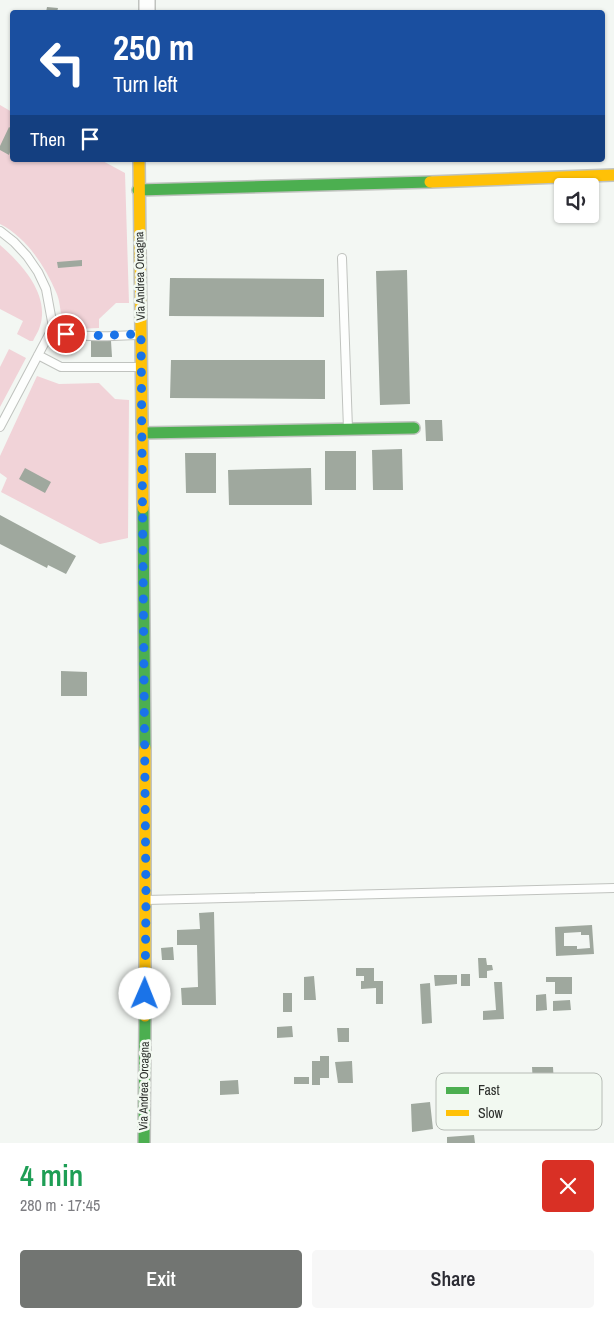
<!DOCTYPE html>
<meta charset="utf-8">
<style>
:root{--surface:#fff;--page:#f7f7f7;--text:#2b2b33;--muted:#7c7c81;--accent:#727572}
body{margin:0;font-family:"Archivo Narrow",sans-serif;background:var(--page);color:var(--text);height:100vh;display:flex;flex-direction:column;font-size:19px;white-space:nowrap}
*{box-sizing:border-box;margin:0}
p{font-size:16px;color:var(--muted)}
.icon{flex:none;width:28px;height:28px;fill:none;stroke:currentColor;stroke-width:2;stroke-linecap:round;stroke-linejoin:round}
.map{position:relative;height:1143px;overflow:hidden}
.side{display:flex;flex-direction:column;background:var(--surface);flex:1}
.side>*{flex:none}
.banner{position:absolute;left:10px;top:10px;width:595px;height:152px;border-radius:5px;box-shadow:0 1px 4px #0004;background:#1a4fa0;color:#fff;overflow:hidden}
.controls{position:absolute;left:554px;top:178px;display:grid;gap:10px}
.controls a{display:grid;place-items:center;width:45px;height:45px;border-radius:5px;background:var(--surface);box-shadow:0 1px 4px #0004;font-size:25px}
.pin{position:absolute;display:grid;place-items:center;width:42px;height:42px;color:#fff;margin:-21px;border:2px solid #fff;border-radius:50%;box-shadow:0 1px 5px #0007}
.me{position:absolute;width:55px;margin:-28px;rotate:1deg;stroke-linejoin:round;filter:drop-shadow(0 0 4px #0008)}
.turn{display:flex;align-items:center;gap:18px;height:105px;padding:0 20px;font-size:22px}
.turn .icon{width:65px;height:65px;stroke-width:2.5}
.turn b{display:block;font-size:35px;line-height:42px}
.then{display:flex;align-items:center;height:48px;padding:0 20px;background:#0003;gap:10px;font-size:19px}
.round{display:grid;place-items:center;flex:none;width:52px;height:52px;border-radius:5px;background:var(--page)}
.summary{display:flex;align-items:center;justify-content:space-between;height:85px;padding:0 20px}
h1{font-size:30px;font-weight:600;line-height:38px;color:#1e9e55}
.button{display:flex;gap:10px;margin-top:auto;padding:10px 20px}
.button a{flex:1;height:58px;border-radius:5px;background:var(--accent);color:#fff;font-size:20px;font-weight:600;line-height:58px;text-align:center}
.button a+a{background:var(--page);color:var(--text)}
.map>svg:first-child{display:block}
.green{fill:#f1d3d8}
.building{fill:#9fa89e;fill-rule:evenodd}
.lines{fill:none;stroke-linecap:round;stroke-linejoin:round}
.lane-casing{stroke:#c0c3bf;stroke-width:10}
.street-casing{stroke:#c0c3bf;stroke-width:18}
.fast-casing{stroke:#c0c3bf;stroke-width:14}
.slow-casing{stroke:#c0c3bf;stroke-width:14}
.lane{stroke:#fdfefd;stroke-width:8}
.street{stroke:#fdfefd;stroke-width:15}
.fast{stroke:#4caf50;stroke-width:11}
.slow{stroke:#ffc107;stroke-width:11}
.route{stroke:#1a73e8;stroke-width:9;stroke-dasharray:0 16.2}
.labels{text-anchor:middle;stroke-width:5;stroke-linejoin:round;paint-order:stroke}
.street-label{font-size:12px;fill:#2c2f2c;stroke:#f2f9f1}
.key{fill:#f2f9f1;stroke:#b7bcb6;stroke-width:1}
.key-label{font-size:14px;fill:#2c2f2c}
</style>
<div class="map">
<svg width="614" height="1143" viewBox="0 0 614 1143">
<rect width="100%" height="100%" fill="#f3f7f3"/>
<path class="green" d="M0 105 12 112V160H101L125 173 129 303H116L99 319V328L76 329 62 319C60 310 60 300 56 292 45 266 26 237 0 224Z
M0 245C22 264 50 295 40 326 39 331 35 336 33 341H30L17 334 23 321 0 309Z
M9 349 26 358 0 407V367Z
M37 376 59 384 99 383 115 399 129 400 128 538 100 544 1 492 7 478 0 473V456Z"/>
<path class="building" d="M47 7 58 8 57 12H46Z
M9 127 12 129V147L9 155 0 150V146Z
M82 260V266L58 268 57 262Z
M407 270 410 404 380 405 376 271Z
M170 278 324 279V317L169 316Z
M91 341H111L112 357H91Z
M171 360H325V399L170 398Z
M425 420H442L443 441H426Z
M402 449 403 490H373L372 450Z
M325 451H356V490H325Z
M185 453H216V493H186Z
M25 468 51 482 45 493 19 479Z
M311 468 312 505H229L228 470Z
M0 515 76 556 66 574 48 565 47 568 0 544Z
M61 671 87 672V696H61Z
M214 912 216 1005H182L181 988 198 987 197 945H177V930L200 929 199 913Z
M592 925 594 954 556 956 555 927ZM581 932V935H589L590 948 577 949V946H564V933Z
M173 947 174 960H162L161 948Z
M478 958H486L487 965H492L493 970 487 971V978H479Z
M356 968H374V981H383V1004H376V988L361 989V981H364V976H356Z
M461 974H470V986H461Z
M434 975H457V984L435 986Z
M314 976 316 1000H304V977Z
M546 977H572V994H555V982H546Z
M494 982H502L504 1019 483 1020V1011L496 1010Z
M430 983 432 1023 422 1024 420 984Z
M283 993H292V1012H283Z
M546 994 547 1010 536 1011V995Z
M570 1000 571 1010 553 1011V1001Z
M292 1026 293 1037 277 1038V1027Z
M337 1028H349V1042H338Z
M320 1056H329V1078H320V1085H312V1061H320Z
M352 1061 353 1083H338L335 1062Z
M532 1067H553L554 1084H533Z
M294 1077H309V1084H294Z
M238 1080 239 1094 220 1095V1081Z
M430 1102 433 1129 412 1132 411 1104Z
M474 1135 475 1143H447V1137Z"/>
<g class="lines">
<g class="lane-casing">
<path id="lane" d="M0 231 14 242 27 256 38 272 46 289 53 327 0 427
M342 258 348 429
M53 327C79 341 110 335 139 335
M38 355 61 367H141
M146 900 614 888"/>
</g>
<g class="street-casing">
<path id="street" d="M147 12V0"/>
</g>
<g class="fast-casing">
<path id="fast" d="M138 190 430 182
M142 433 414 428
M143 508 145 748
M144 1143 145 1016"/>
</g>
<g class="slow-casing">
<path id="slow" d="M139 160 143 508
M430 182 614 175
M145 748V1016"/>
</g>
<use href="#lane" class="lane"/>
<use href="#street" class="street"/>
<use href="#fast" class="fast"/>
<use href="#slow" class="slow"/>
</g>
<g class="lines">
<path class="route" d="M66 334 81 336 141 334 146 900 145 994"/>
</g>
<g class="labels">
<g class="street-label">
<text transform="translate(140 276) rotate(-91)" y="4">Via Andrea Orcagna</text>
<text transform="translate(144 1086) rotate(-89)" y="4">Via Andrea Orcagna</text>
</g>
</g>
<rect x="436" y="1073" width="166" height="57" rx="8" class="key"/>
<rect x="446" y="1087" width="23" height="7" fill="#4caf50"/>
<rect x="446" y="1110" width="23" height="6" fill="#ffc107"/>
<g class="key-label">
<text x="478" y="1095">Fast</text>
<text x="478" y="1118">Slow</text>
</g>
</svg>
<div class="controls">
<a><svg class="icon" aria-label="sound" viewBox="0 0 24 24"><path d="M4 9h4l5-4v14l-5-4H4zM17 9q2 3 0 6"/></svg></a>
</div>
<div class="pin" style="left:66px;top:334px;background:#d93025"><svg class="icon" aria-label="arrive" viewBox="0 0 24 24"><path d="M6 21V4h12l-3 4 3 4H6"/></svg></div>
<svg class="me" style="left:145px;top:994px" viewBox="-20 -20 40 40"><circle r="19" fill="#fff"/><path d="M0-13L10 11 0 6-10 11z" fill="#1a73e8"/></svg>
<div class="banner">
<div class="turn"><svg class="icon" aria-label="left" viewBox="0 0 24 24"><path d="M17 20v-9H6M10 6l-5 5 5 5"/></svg><div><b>250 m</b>Turn left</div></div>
<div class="then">Then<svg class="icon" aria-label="arrive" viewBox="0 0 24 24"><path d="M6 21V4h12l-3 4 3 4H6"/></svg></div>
</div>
</div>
<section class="side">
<div class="summary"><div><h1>4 min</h1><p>280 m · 17:45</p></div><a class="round" style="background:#d93025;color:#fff"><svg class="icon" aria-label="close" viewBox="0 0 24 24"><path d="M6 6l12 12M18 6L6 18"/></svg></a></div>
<div class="button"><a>Exit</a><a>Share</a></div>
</section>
